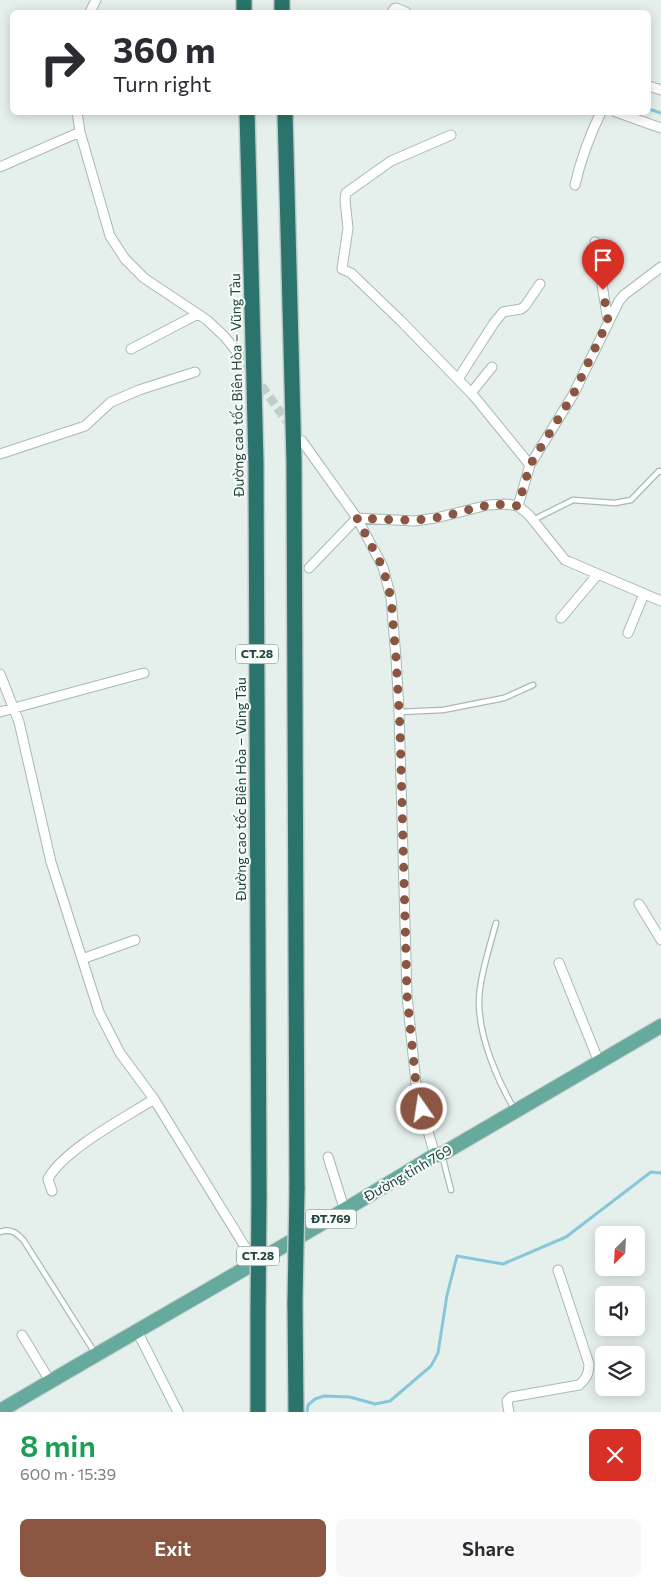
<!DOCTYPE html>
<meta charset="utf-8">
<style>
:root{--surface:#fff;--page:#f7f7f7;--text:#2b2b33;--muted:#7c7c81;--accent:#8a5642}
body{margin:0;font-family:Commissioner,sans-serif;background:var(--page);color:var(--text);height:100vh;display:flex;flex-direction:column;font-size:19px;white-space:nowrap}
*{box-sizing:border-box;margin:0}
p{font-size:16px;color:var(--muted)}
.icon{flex:none;width:28px;height:28px;fill:none;stroke:currentColor;stroke-width:2;stroke-linecap:round;stroke-linejoin:round}
.map{position:relative;height:1412px;overflow:hidden}
.side{display:flex;flex-direction:column;background:var(--surface);flex:1}
.side>*{flex:none}
.banner{position:absolute;left:10px;top:10px;width:641px;height:105px;border-radius:8px;box-shadow:0 2px 12px #0003;background:#fff;color:var(--text);overflow:hidden}
.needle{width:32px;rotate:204deg}
.tools{position:absolute;left:595px;top:1226px;display:grid;gap:10px}
.tools a{display:grid;place-items:center;width:50px;height:50px;border-radius:8px;background:var(--surface);box-shadow:0 2px 12px #0003;font-size:25px}
.pin{position:absolute;display:grid;place-items:center;width:42px;height:42px;color:#fff;margin:-51px -21px;border-radius:50% 50% 50% 0;rotate:-45deg;box-shadow:0 0 5px #0007}
.pin .icon{rotate:45deg}
.me{position:absolute;width:55px;margin:-28px;rotate:347deg;stroke-linejoin:round;filter:drop-shadow(0 0 4px #0008)}
.turn{display:flex;align-items:center;gap:18px;height:105px;padding:0 20px;font-size:22px}
.turn .icon{width:65px;height:65px;stroke-width:2.5}
.turn b{display:block;font-size:35px;line-height:42px}
.round{display:grid;place-items:center;flex:none;width:52px;height:52px;border-radius:8px;background:var(--page)}
.summary{display:flex;align-items:center;justify-content:space-between;height:85px;padding:0 20px}
h1{font-size:30px;font-weight:600;line-height:38px;color:#1e9e55}
.button{display:flex;gap:10px;margin-top:auto;padding:10px 20px}
.button a{flex:1;height:58px;border-radius:8px;background:var(--accent);color:#fff;font-size:20px;font-weight:600;line-height:58px;text-align:center}
.button a+a{background:var(--page);color:var(--text)}
.map>svg:first-child{display:block}
.lines{fill:none;stroke-linecap:round;stroke-linejoin:round}
.stream{stroke:#88c7d9;stroke-width:3}
.minor-tunnel{stroke:#becec9;stroke-width:9;stroke-dasharray:9 4.5;stroke-linecap:butt}
.service-casing{stroke:#a7b9b4;stroke-width:7}
.minor-casing{stroke:#a7b9b4;stroke-width:11}
.primary-casing{stroke:#c1cbc9;stroke-width:16}
.motorway-casing{stroke:#c1cbc9;stroke-width:18}
.service{stroke:#fff;stroke-width:4.5}
.minor{stroke:#fff;stroke-width:9}
.primary{stroke:#65aa9d;stroke-width:14}
.motorway{stroke:#2a746b;stroke-width:15}
.motorway-bridge-casing{stroke:#c1cbc9;stroke-width:18;stroke-linecap:butt}
.motorway-bridge{stroke:#2a746b;stroke-width:15}
.route{stroke:#8a5642;stroke-width:9;stroke-dasharray:0 16.2}
.labels{text-anchor:middle;stroke-width:4;stroke-linejoin:round;paint-order:stroke}
.shield{fill:#f7fbf9;stroke:#627b76;stroke-width:1}
.shield-label{font-size:12px;font-weight:bold;fill:#22443e}
.street-label{font-size:14px;fill:#22443e;stroke:#f7fbf9}
</style>
<div class="map">
<svg width="661" height="1412" viewBox="0 0 661 1412">
<rect width="100%" height="100%" fill="#e5f0ec"/>
<g class="lines">
<path class="stream" d="M649 109 661 113
M307 1412 308 1405 315 1399 324 1396 350 1397 375 1404 390 1401 431 1366 438 1353 447 1295 457 1256 503 1264 566 1237 651 1172 661 1173"/>
<path class="minor-tunnel" d="M238 353 291 427"/>
<g class="service-casing">
<path id="service" d="M533 520 573 500 615 503 631 500 659 471 661 472
M399 712 443 710 504 698 533 685
M496 923C490 946 479 979 479 1002 479 1037 497 1080 515 1110
M442 1155 451 1190
M0 1232C11 1228 17 1233 24 1241L95 1353"/>
</g>
<g class="minor-casing">
<path id="minor" d="M90 12 96 0
M392 12 394 9 396 8 406 12
M649 86 661 90
M77 112 80 132 110 236 125 259 144 278 207 320 224 336 238 353
M616 112 661 128
M451 135 391 161 346 193 345 200 348 228 342 269 351 273 400 320 473 395 530 465
M0 167 80 132
M575 185C581 158 589 137 601 112
M595 242 608 321
M131 349 198 314
M458 379 494 323 503 312 521 309 525 306 540 284
M471 393 492 367
M302 441 357 518 383 567 391 598 396 658 399 712 407 995 417 1094 435 1155
M0 454 85 426 111 402 139 390 195 372
M518 506 530 465 573 395 619 301 624 295 661 267
M309 568 357 518 414 521 436 518 488 505 506 504 518 506 529 515 565 560 661 601
M561 618 598 574
M628 633 644 594
M0 674 19 722 51 862 99 1012 120 1053 154 1099 255 1263
M0 712 144 673
M639 904 661 940
M82 959 135 940
M559 963 599 1062
M328 1157 345 1211
M52 1191 48 1179C63 1150 126 1117 154 1099
M137 1331 178 1412
M22 1335 50 1381
M509 1412 507 1401 511 1397 579 1385C586 1379 589 1374 589 1364L558 1270"/>
</g>
<g class="primary-casing">
<path id="primary" d="M0 1411C145 1325 292 1244 435 1155L442 1154 661 1026"/>
</g>
<g class="motorway-casing">
<path id="motorway" d="M244 0V12
M282 0V12
M247 112 256 462 259 1196
M285 112 294 462 297 1189
M295 1303 296 1412
M258 1316V1412"/>
</g>
<use href="#service" class="service"/>
<use href="#minor" class="minor"/>
<use href="#primary" class="primary"/>
<use href="#motorway" class="motorway"/>
<g class="motorway-bridge-casing">
<path id="motorway-bridge" d="M295 1303 297 1189
M258 1316 259 1196"/>
</g>
<use href="#motorway-bridge" class="motorway-bridge"/>
</g>
<g class="lines">
<path class="route" d="M422 1109 417 1094 407 995 400 727 396 658 391 598 383 568 357 518C383 519 409 522 434 518 466 513 485 500 518 506L530 465 573 395 608 321 603 290"/>
</g>
<g class="labels">
<g class="shield">
<rect x="236" y="644.5" width="42" height="19" rx="4"/>
<rect x="306" y="1209.5" width="50" height="19" rx="4"/>
<rect x="237" y="1246.5" width="42" height="19" rx="4"/>
</g>
<g class="shield-label">
<text x="257" y="658">CT.28</text>
<text x="331" y="1223">ĐT.769</text>
<text x="258" y="1260">CT.28</text>
</g>
<g class="street-label">
<text transform="translate(237 385) rotate(-91)" y="5">Đường cao tốc Biên Hòa – Vũng Tàu</text>
<text transform="translate(241 789) rotate(-90)" y="5">Đường cao tốc Biên Hòa – Vũng Tàu</text>
<text transform="translate(408 1173) rotate(-30)" y="5">Đường tỉnh 769</text>
</g>
</g>
</svg>
<div class="tools">
<a><svg class="needle" viewBox="-14 -14 28 28"><path d="M0-13l5 13h-10z" fill="#e53935"/><path d="M0 13l5-13h-10z" fill="#7c7c81"/></svg></a>
<a><svg class="icon" aria-label="sound" viewBox="0 0 24 24"><path d="M4 9h4l5-4v14l-5-4H4zM17 9q2 3 0 6"/></svg></a>
<a><svg class="icon" aria-label="layers" viewBox="0 0 24 24"><path d="M12 4l9 5-9 5-9-5zM3 14l9 5 9-5"/></svg></a>
</div>
<div class="pin" style="left:603px;top:290px;background:#d93025"><svg class="icon" aria-label="arrive" viewBox="0 0 24 24"><path d="M6 21V4h12l-3 4 3 4H6"/></svg></div>
<svg class="me" style="left:422px;top:1109px" viewBox="-20 -20 40 40"><circle r="17" fill="#8a5642" stroke="#fff" stroke-width="3"/><path d="M0-11L8 9 0 5-8 9z" fill="#fff"/></svg>
<div class="banner">
<div class="turn"><svg class="icon" aria-label="right" viewBox="0 0 24 24"><path d="M7 20v-9h11M14 6l5 5-5 5"/></svg><div><b>360 m</b>Turn right</div></div>
</div>
</div>
<section class="side">
<div class="summary"><div><h1>8 min</h1><p>600 m · 15:39</p></div><a class="round" style="background:#d93025;color:#fff"><svg class="icon" aria-label="close" viewBox="0 0 24 24"><path d="M6 6l12 12M18 6L6 18"/></svg></a></div>
<div class="button"><a>Exit</a><a>Share</a></div>
</section>
